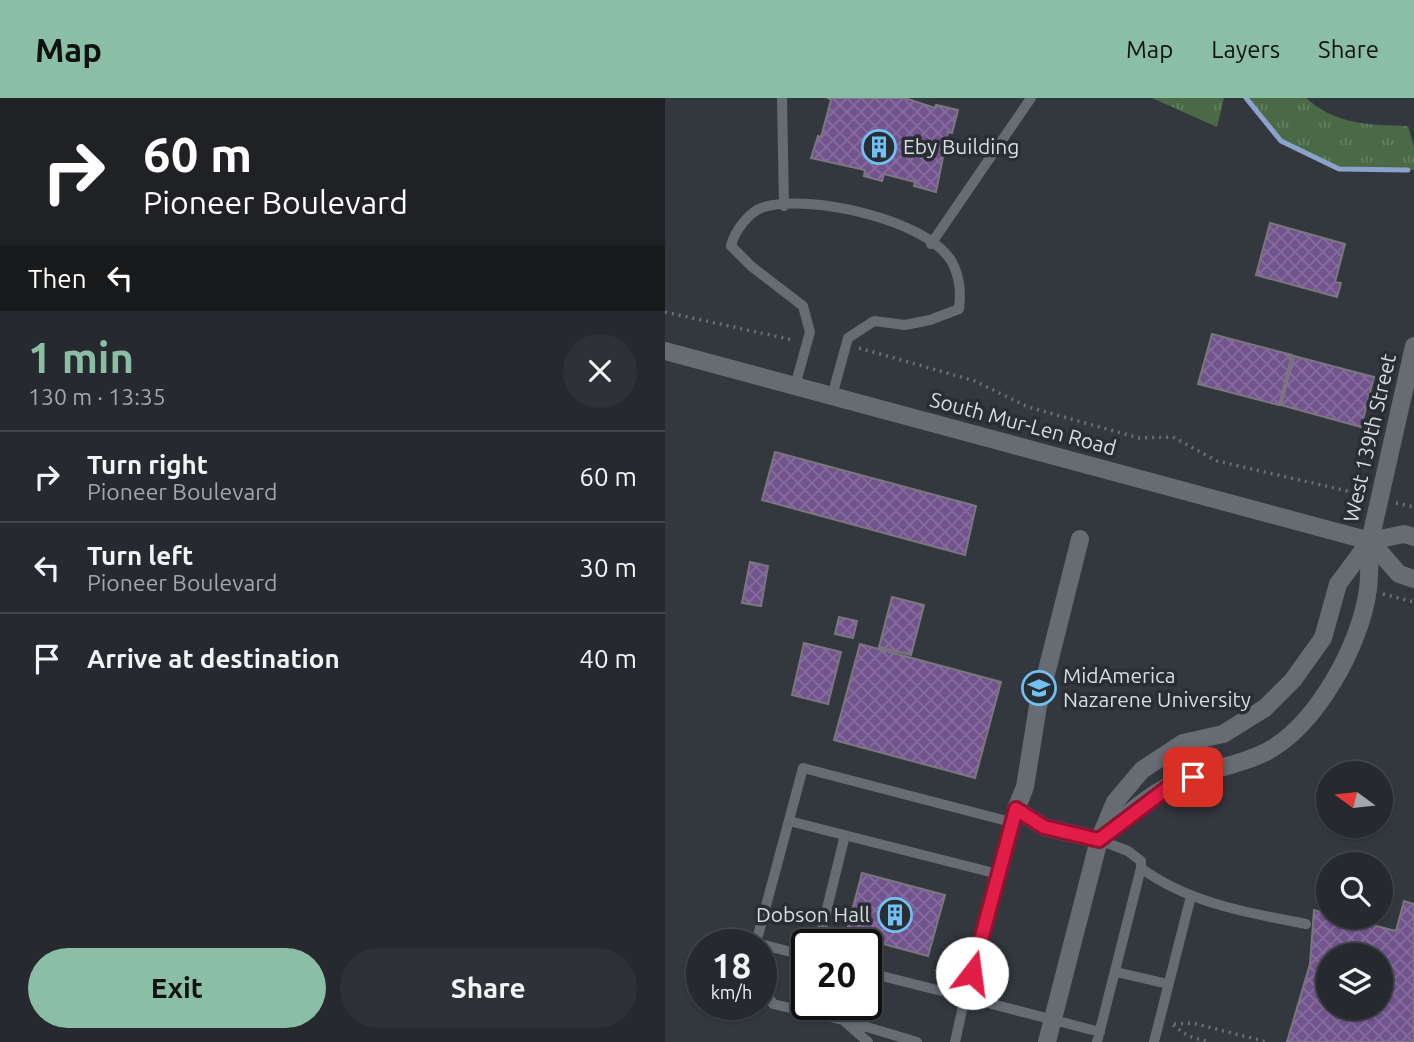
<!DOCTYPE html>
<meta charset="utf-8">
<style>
:root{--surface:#262a2e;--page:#2e3236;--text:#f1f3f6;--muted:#a4a7aa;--line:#42464a;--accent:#8abfa5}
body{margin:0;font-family:Ubuntu,sans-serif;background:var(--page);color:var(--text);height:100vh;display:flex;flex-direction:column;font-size:26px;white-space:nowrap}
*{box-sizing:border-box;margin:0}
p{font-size:23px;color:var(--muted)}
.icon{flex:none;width:38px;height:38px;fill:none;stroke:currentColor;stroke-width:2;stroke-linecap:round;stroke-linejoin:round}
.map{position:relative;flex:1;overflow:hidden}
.panel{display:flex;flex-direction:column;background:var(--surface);width:665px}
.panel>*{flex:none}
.hud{background:#202124;color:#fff;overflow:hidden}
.needle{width:46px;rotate:285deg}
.fabs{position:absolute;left:651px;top:663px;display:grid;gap:14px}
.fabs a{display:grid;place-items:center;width:77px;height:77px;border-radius:50%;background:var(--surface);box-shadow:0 2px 5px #0004,0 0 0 2px var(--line);font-size:35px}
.speed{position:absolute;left:21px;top:831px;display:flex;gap:14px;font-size:35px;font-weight:700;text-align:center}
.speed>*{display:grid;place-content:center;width:91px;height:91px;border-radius:50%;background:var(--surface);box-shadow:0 2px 5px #0004,0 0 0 2px var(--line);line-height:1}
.speed small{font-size:18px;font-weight:400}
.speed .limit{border:4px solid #111;border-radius:10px;background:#fff;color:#111}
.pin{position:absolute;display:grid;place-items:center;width:60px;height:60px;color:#fff;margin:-30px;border-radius:14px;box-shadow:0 4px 10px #0006}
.me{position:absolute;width:77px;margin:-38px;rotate:15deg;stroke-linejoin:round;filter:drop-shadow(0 0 5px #0008)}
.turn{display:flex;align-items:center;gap:24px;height:147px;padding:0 28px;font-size:32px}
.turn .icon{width:91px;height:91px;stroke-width:2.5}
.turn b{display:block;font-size:49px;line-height:60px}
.then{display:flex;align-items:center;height:66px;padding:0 28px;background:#0003;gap:14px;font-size:26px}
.round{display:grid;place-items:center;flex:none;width:74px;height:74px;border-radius:37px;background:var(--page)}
.headline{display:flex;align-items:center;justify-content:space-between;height:119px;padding:0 28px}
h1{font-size:42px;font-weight:600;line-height:52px;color:var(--accent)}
.primary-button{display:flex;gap:14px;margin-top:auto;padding:14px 28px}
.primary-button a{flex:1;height:80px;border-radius:42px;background:var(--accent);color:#111;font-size:28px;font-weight:600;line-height:80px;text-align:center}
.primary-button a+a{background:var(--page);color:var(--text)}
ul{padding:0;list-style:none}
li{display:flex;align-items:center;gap:21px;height:91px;padding:0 28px;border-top:2px solid var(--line)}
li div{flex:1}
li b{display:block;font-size:26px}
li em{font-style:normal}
header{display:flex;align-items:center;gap:42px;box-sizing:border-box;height:98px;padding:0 35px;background:var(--accent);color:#111}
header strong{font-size:33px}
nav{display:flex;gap:38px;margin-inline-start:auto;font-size:24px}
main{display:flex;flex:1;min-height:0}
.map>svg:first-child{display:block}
.grass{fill:url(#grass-tufts)}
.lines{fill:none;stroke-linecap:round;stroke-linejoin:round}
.stream{stroke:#8ca1cb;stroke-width:5}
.building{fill:url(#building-cross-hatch);stroke:#7b777f;stroke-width:2;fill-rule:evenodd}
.path{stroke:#6b6f75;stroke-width:3.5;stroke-dasharray:2 5;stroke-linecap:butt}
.lane{stroke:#666c72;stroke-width:10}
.street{stroke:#666c72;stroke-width:18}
.secondary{stroke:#666c72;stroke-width:18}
.route-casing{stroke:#92132f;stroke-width:18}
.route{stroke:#e11d48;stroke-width:12}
.labels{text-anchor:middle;stroke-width:7;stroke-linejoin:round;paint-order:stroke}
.poi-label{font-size:21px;fill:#d8dce0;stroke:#292e33;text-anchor:start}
.street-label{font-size:21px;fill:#d8dce0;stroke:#292e33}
</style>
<header>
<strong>Map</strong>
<nav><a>Map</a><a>Layers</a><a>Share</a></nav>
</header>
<main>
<section class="panel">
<div class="hud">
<div class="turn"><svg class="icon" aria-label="right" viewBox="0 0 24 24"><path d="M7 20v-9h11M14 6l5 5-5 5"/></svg><div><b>60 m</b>Pioneer Boulevard</div></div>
<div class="then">Then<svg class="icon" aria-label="left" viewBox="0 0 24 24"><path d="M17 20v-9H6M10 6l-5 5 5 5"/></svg></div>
</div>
<div class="headline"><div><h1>1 min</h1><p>130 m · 13:35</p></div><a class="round"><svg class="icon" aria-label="close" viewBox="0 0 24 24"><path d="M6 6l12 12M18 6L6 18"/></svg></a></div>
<ul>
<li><svg class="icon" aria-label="right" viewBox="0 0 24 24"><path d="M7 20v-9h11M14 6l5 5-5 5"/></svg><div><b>Turn right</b><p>Pioneer Boulevard</p></div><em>60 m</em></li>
<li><svg class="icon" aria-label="left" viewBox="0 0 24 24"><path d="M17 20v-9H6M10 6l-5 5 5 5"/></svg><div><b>Turn left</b><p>Pioneer Boulevard</p></div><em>30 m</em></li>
<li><svg class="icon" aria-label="arrive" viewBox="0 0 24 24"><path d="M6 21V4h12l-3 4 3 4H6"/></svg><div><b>Arrive at destination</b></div><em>40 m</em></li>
</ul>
<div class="primary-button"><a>Exit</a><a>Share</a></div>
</section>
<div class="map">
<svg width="749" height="944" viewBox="0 0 749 944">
<defs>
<pattern id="grass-tufts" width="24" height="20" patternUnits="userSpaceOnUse" patternTransform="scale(1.75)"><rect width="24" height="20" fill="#4a6a47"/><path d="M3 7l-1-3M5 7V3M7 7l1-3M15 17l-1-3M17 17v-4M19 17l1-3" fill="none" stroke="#637f61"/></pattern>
<pattern id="building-cross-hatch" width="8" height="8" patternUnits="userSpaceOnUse" patternTransform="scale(1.75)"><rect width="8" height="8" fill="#72548d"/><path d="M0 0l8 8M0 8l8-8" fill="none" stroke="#856c9d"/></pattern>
</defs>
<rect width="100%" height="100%" fill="#33383e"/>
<path class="grass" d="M487 0H559L552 29Z
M581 0H641C671 27 705 27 743 28L749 49V72L674 71 616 43Z"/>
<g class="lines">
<path class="stream" d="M581 0 616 43 674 71 743 72"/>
</g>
<path class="building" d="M163 0H240L270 10 271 7 293 12 287 35 283 34 271 94 249 88 250 84 219 76 217 83 199 78 200 72 146 60 153 38 156 39 166 2Z
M605 125 680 146 670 184 676 185 672 199 591 177Z
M547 236 627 257 614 307 533 286Z
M629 258 709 279 696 329 616 307Z
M110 354 311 408 300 457 97 402Z
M85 464 103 468 96 508 77 505Z
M227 499 259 507 246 557 214 549Z
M174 519 192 523 188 540 170 536Z
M139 545 176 554 163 606 127 597Z
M195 546 336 584 310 680 169 642Z
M197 775 280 797 263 858 181 836Z
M739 803 749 806V944H622L645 866 649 812 663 816V819H676L731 833ZM663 858H716V910H663Z"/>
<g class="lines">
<path class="path" d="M0 214 128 242
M194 250 310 283 363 309 474 340 508 339 552 363 700 397
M731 405 749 409
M718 496 749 504
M509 926 528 925 602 944
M508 927 523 938 544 944"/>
<path class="lane" d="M117 0 119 108
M266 146 366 0
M130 288 145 234 138 208 86 168 66 148C69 134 84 113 99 109 144 96 262 121 287 164 295 180 296 193 294 211L265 222 240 227 209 223 183 240 167 298
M348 720 300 899 435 934
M124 723 333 776
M476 770C523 805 584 815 641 826
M153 847 180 737
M142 858 91 845 138 670 346 724
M201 874 300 899 290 944
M451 874 503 886
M96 885 108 906 178 922 203 944
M182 923 252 944
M432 944 476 770V763L463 753 434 742
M489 944 526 798"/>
<path class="street" d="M415 441 373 608 360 689 351 711 379 729 434 742
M437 739C458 720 483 697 510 685 538 671 572 669 601 654 652 627 696 546 703 491 705 475 704 458 705 443
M382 944 434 742 450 704 477 672 518 645 558 636 600 610 628 582 658 540 673 486 705 443"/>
<path class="secondary" d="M0 253 705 443 739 436 749 439
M705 443 749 248
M705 443 734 476 749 481"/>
</g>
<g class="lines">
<g class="route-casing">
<path id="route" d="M307 875 351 711 379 729 434 742 509 685 528 679"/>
</g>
<use href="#route" class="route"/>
</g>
<defs>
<g id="building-ring" transform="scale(1.75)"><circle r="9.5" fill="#292e33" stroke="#71c1f5" stroke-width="1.5"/><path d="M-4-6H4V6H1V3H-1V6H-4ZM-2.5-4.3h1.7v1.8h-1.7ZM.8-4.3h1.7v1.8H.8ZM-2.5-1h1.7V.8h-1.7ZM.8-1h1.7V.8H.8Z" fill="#71c1f5"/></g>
<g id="university-ring" transform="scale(1.75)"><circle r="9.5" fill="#292e33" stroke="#71c1f5" stroke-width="1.5"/><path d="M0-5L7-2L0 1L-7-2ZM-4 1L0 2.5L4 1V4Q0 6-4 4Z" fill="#71c1f5"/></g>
</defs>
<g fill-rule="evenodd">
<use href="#building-ring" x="214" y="49"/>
<use href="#university-ring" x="374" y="590"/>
<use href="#building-ring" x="230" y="817"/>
</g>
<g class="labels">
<g class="poi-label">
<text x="238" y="56">Eby Building</text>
<text x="398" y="585">MidAmerica<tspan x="398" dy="24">Nazarene University</tspan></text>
<text x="205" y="824" text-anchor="end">Dobson Hall</text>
</g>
<g class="street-label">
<text transform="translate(358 326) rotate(15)" y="7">South Mur-Len Road</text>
<text transform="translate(705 340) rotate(-77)" y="7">West 139th Street</text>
</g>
</g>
</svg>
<div class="fabs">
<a><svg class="needle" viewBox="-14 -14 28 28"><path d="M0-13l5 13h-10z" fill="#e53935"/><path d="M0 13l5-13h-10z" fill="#a4a7aa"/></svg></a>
<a><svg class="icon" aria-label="search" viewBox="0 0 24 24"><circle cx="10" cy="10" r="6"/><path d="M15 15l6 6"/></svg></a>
<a><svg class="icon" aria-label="layers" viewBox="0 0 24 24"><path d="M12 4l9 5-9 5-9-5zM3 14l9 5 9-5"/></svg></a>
</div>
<div class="speed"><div>18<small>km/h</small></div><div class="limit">20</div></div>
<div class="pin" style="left:528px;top:679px;background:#d93025"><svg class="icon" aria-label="arrive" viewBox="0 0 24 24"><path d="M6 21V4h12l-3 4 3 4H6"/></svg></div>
<svg class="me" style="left:307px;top:875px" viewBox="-20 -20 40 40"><circle r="19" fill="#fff"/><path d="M0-13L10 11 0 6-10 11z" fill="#e11d48"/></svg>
</div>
</main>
